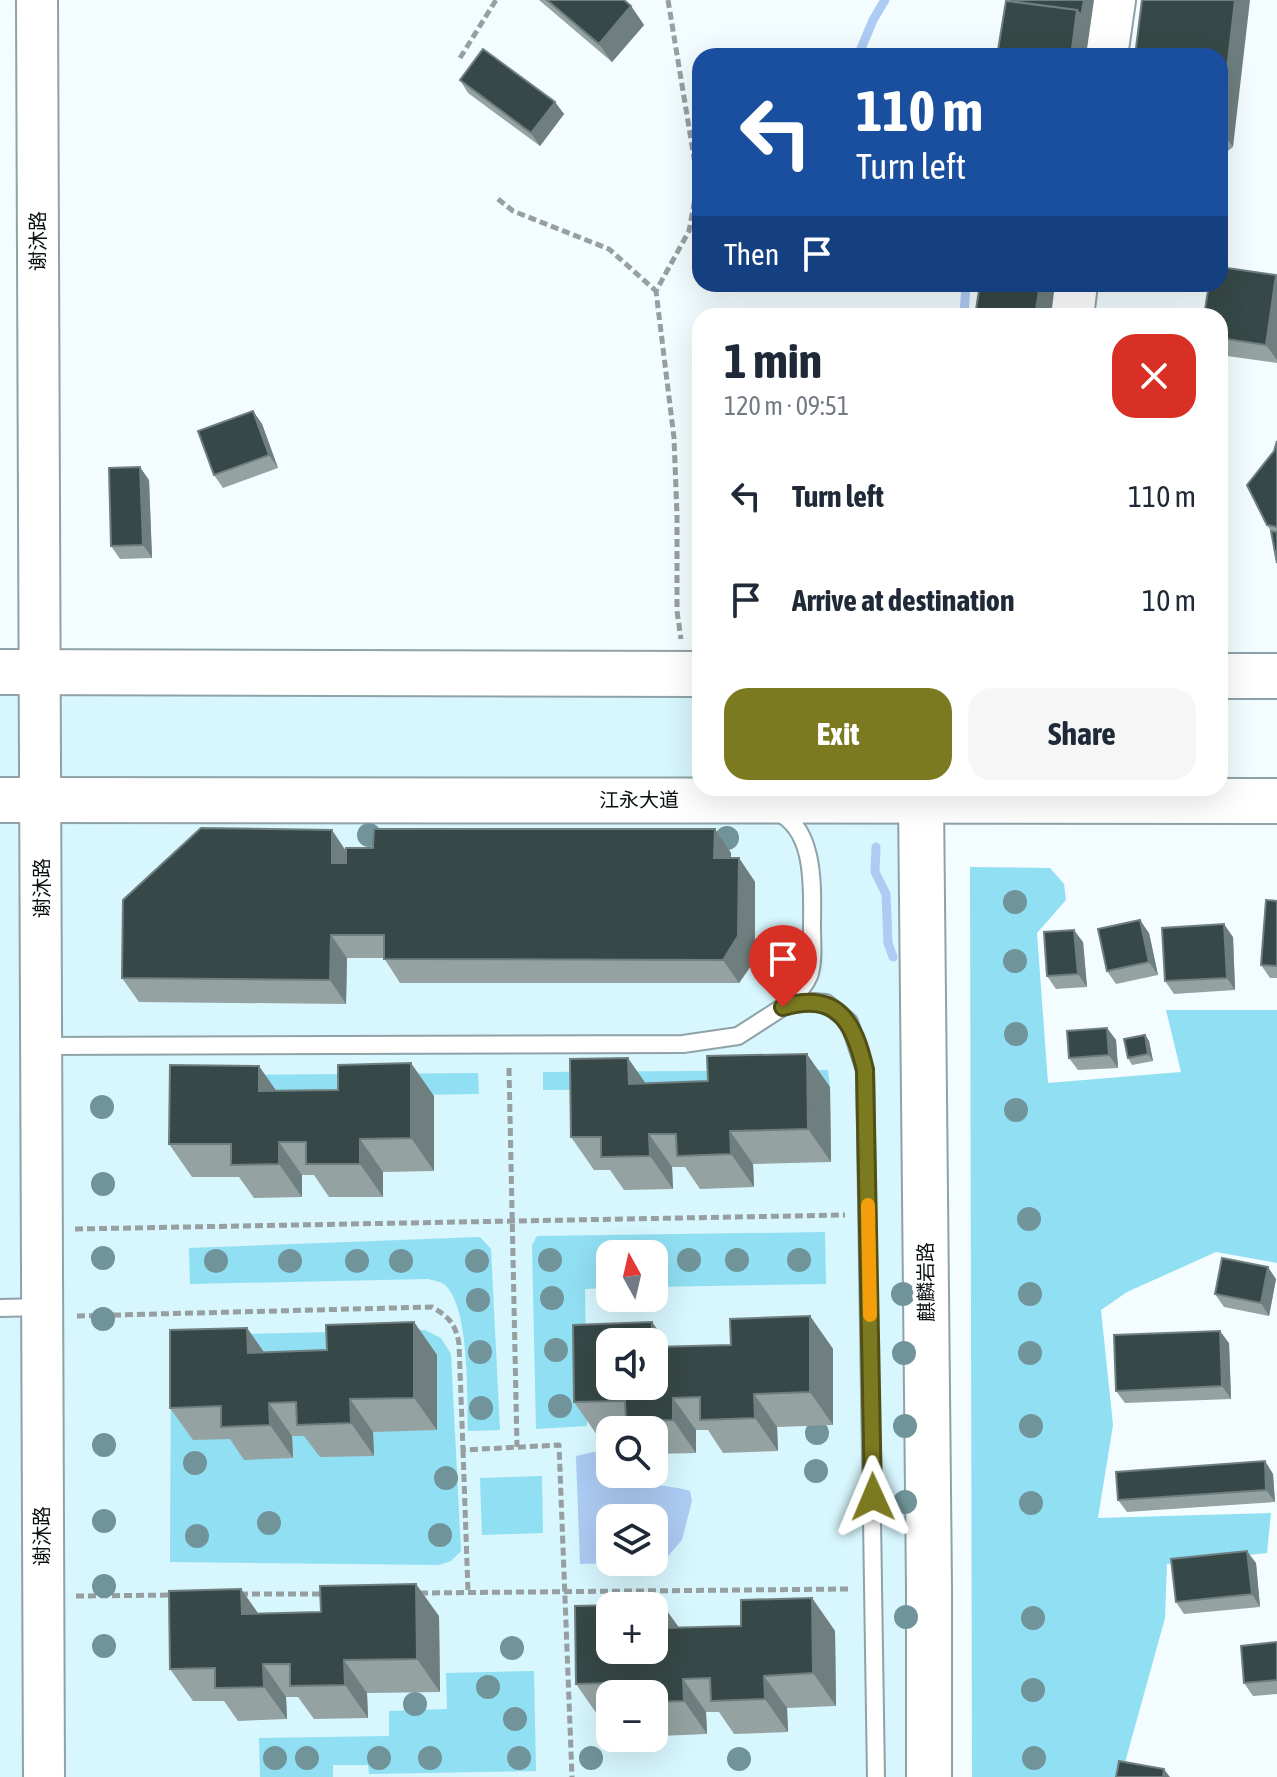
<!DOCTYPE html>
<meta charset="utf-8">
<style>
:root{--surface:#fff;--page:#f6f6f7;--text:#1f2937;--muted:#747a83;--accent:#7b7a21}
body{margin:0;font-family:"Asap Condensed","Noto Sans SC",sans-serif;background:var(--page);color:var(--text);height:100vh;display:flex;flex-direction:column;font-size:30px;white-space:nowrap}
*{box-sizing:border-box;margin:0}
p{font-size:26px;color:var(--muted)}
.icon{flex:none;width:44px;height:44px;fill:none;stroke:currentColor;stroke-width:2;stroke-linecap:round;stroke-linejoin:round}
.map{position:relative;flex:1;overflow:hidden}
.side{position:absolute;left:692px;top:308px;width:536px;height:488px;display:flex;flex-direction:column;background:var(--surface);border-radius:24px;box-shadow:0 8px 32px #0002}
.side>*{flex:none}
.top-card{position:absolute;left:692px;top:48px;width:536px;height:244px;border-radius:24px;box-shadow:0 8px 32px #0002;background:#1a4fa0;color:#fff;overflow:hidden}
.needle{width:52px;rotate:352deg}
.buttons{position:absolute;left:596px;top:1240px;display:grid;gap:16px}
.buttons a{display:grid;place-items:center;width:72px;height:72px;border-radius:16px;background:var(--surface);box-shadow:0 8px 32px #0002;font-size:40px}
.pin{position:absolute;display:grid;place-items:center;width:68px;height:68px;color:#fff;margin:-82px -34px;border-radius:50% 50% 50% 0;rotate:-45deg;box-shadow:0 0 8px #0007}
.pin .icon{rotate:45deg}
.me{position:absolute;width:88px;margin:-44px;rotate:359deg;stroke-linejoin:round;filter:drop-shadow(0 0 6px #0008)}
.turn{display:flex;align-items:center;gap:28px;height:168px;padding:0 32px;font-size:36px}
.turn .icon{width:104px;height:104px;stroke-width:2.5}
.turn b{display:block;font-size:56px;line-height:68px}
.then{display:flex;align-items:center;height:76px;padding:0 32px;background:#0003;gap:16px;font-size:30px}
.round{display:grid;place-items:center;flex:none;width:84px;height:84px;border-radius:24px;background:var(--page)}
.head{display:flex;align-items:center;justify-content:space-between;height:136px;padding:0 32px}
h1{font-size:48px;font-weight:700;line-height:60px}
.cta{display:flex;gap:16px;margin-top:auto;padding:16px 32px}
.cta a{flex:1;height:92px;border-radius:24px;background:var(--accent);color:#fff;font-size:32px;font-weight:700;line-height:92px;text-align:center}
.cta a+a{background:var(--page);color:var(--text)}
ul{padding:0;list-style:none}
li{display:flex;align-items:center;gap:24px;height:104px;padding:0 32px}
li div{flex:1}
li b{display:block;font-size:30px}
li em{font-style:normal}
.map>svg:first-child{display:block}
.built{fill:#d7f6fd;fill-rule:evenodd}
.green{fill:#91dff2;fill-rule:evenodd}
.water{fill:#adcbf3}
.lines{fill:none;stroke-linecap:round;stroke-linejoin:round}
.stream{stroke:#adcbf3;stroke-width:9}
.service-casing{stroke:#8fa2a7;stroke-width:20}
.tertiary-casing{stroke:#8fa2a7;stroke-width:44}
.secondary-casing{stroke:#8fa2a7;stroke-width:48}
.primary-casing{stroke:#8fa2a7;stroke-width:48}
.path{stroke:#979fa1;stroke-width:5;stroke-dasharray:8 4;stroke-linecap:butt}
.service{stroke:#fff;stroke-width:16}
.tertiary{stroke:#fff;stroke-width:40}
.secondary{stroke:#fff;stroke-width:44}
.primary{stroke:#fff;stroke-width:44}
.tree{fill:#71949a}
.wall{fill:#94a2a2}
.shaded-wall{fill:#6f7e7e}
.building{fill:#364847;stroke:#6f7e7e;stroke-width:2;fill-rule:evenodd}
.route-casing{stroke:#504f15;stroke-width:20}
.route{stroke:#7b7a21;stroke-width:14}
.slow{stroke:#f59e0b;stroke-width:14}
.labels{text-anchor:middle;stroke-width:8;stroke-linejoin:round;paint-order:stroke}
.street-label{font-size:20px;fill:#0a1113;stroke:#fff}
</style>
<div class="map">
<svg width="1277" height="1777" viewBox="0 0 1277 1777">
<rect width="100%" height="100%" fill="#f3fcfe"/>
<path class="built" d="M0 672 700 674V788H921L933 1777H0ZM610 1254H654V1298H610ZM610 1342H654V1386H610ZM610 1430H654V1474H610ZM610 1518H654V1562H610ZM610 1606H654V1650H610ZM610 1694H654V1738H610Z"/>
<path class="green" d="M970 867 1050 868 1064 884 1066 900 1037 933 1048 1083 1181 1072 1166 1010H1277V1263L1216 1252 1127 1292 1101 1310 1113 1425 1098 1518 1271 1513 1267 1553 1167 1564 1165 1618 1121 1777H972Z
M828 1070 830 1087 543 1090V1072Z
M478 1073 479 1094 193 1098 203 1075Z
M825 1232 826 1284 654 1287V1254H610V1288L585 1289 587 1426 536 1429 532 1245 537 1236Z
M480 1237 491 1249 500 1430 468 1431C467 1399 470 1307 445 1285 442 1282 432 1280 428 1279L190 1284 189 1248Z
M425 1330 441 1338 451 1354 461 1551 451 1561 439 1565 170 1562 171 1339 191 1335ZM437 1356 373 1432V1456L319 1435 292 1436V1458L244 1439Z
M542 1476 543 1533 482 1535 480 1478Z
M534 1671 536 1771 369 1774 368 1765H333V1777H260L259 1738 389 1736V1711L447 1709 446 1673Z"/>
<path class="water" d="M593 1452 610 1455V1474H637C649 1488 673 1485 690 1491L692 1501 682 1540 663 1562H654V1518H610V1562H652L580 1564 576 1456Z"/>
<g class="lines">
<path class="stream" d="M858 56 873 20 885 0
M964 316 966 284
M876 847 875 872 886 894 888 943 893 957"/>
<g class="service-casing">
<path id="service" d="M775 811C817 828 812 890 812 927 812 943 814 962 809 976 804 988 794 996 785 1005
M42 1046 683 1044 738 1036 783 1007 801 1002H814L826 1003 849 1022 865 1070 876 1777
M0 1308 42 1307"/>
</g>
<g class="tertiary-casing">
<path id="tertiary" d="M37 0 44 1777"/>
</g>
<g class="secondary-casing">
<path id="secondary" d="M1105 56 1113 0
M1071 316 1075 284
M921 801 929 1589V1777"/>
</g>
<g class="primary-casing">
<path id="primary" d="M0 672 700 674
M1220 676H1277
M0 800 1277 801"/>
</g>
<path class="path" d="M668 0 698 182 689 231 656 291 674 438 677 515V611L681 639
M460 58 496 0
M498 199 513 211 609 249 656 291
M509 1068 517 1447
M75 1229 845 1215
M77 1316 432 1307C448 1316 456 1324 459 1344L463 1450 559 1445 572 1777
M463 1450 468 1592
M420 1593 849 1589
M240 1594H326
M76 1596 174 1595"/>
<use href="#service" class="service"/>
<use href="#tertiary" class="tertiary"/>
<use href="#secondary" class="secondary"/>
<use href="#primary" class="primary"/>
</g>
<g class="tree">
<circle cx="369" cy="835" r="12"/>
<circle cx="727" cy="838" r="12"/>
<circle cx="1015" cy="902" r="12"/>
<circle cx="1015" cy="961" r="12"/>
<circle cx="1016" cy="1034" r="12"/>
<circle cx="102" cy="1107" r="12"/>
<circle cx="1016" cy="1110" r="12"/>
<circle cx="103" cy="1184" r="12"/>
<circle cx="1029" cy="1219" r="12"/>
<circle cx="103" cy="1258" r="12"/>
<circle cx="550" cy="1260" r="12"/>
<circle cx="689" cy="1260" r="12"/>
<circle cx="737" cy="1260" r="12"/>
<circle cx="799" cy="1260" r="12"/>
<circle cx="216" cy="1261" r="12"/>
<circle cx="290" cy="1261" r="12"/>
<circle cx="357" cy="1261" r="12"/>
<circle cx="401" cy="1261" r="12"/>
<circle cx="477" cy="1261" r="12"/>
<circle cx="903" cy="1294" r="12"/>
<circle cx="1030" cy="1294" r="12"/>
<circle cx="552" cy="1298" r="12"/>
<circle cx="478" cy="1300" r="12"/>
<circle cx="103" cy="1319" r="12"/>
<circle cx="556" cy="1350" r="12"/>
<circle cx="480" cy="1352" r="12"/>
<circle cx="904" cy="1353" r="12"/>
<circle cx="1030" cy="1353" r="12"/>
<circle cx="560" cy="1406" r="12"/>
<circle cx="481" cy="1408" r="12"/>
<circle cx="905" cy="1426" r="12"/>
<circle cx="1031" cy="1426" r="12"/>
<circle cx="817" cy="1433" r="12"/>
<circle cx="104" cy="1445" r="12"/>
<circle cx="195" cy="1463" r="12"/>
<circle cx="816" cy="1471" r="12"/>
<circle cx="446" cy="1478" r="12"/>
<circle cx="905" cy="1502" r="12"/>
<circle cx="1031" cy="1503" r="12"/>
<circle cx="104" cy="1521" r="12"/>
<circle cx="269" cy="1523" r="12"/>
<circle cx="440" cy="1535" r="12"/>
<circle cx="197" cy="1536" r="12"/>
<circle cx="104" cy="1586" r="12"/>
<circle cx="906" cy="1617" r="12"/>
<circle cx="1033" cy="1618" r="12"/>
<circle cx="104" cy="1646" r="12"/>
<circle cx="512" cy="1648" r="12"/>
<circle cx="488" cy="1687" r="12"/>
<circle cx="1033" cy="1690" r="12"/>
<circle cx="415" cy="1704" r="12"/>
<circle cx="515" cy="1719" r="12"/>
<circle cx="275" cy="1758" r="12"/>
<circle cx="307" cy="1758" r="12"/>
<circle cx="379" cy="1758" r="12"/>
<circle cx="430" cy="1758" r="12"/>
<circle cx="519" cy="1758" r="12"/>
<circle cx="591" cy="1758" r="12"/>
<circle cx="1034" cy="1758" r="12"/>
<circle cx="739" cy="1759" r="12"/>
</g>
<path class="wall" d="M539 0H624L631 6 644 25 612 62Z
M1220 56 1233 147 1220 157Z
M460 80 555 102 564 114 540 146 468 93Z
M1277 276V363L1220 355V316Z
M253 411 262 424 278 468 223 488 214 475Z
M1277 441V563L1271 531 1267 525 1274 451Z
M149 480 152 558 120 559 111 546Z
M715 829 731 853V858H739L755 882V960L739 983H400L384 958H347L346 1004 139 1002 122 978 346 850Z
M1277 901V978H1270L1261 965Z
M1149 933 1158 975 1116 984 1107 971Z
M1233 937 1235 990 1174 994 1165 981Z
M1083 942 1087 987 1056 989 1047 976Z
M1107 1028 1116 1040 1118 1068 1078 1070 1069 1058Z
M1145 1035 1149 1041 1153 1061 1132 1065 1128 1058Z
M645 1083 830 1087 831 1162 753 1164 754 1187 700 1189 685 1167H672L673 1189 624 1190 610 1170H594L571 1137Z
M434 1096V1171L383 1172V1197H329L314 1175H302V1197L254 1198 239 1177H192L169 1144Z
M1276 1279 1269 1316 1224 1307 1215 1294Z
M810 1316 833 1349V1425L777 1427 778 1451 723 1453 708 1430H696V1453L654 1454V1430H610V1435H597L574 1402 652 1322 669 1347 731 1345Z
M414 1322 437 1355V1430L373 1432 374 1456 320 1457 304 1436H292L293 1458 244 1460 230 1439 193 1440 170 1408 247 1328 264 1352 327 1350Z
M1229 1343 1231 1399 1125 1403 1116 1391Z
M1265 1461 1273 1474 1275 1502 1127 1512 1118 1500Z
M1256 1563 1260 1607 1184 1614 1176 1602Z
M241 1589 258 1613 439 1616 440 1692 367 1693 368 1718 314 1719 298 1697H286L287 1719 238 1721 224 1701H193L170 1669Z
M812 1598 835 1631 836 1706 787 1708 788 1732 734 1734 719 1712H706L707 1734 659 1736 654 1729V1694H610V1717H599L576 1684 662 1604 679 1628 741 1626Z
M1277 1642V1694L1253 1696 1244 1683Z"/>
<path class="shaded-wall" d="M1084 0H1094L1086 56H1071L1077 10Z
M1235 0H1250L1233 147 1220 129Z
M631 6 644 25 612 62 599 44Z
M555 102 564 114 540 146 531 133Z
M1276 275 1277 276V360L1266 345Z
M1040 284H1055L1051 316H1035Z
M253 411 262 424 278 468 269 455Z
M140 467 149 480 152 558 143 545Z
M715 829 731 853V882L714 858Z
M332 830 348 854V887L332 863Z
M739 858 755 882V960L739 983 723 960Z
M1140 920 1149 933 1158 975 1149 962Z
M1224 924 1233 937 1235 990 1227 978Z
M1074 930 1083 942 1087 987 1078 974Z
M331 935 347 958 346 1004 330 980Z
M1107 1028 1116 1040 1118 1068 1109 1055Z
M1145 1035 1149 1041 1153 1061 1148 1054Z
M807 1054 830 1087 831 1162 808 1129Z
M628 1058 651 1091 629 1084Z
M411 1063 434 1096V1171L411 1138Z
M259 1066 282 1099 259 1091Z
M730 1131 753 1164 754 1187 731 1154Z
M649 1134 672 1167 673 1189 650 1156Z
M360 1139 383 1172V1197L360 1164Z
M279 1142 302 1175V1197L279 1164Z
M1268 1267 1276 1279 1269 1316 1261 1303Z
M810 1316 833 1349V1425L810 1392Z
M414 1322 437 1355V1430L414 1398Z
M652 1322 675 1355 654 1350V1342H652Z
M247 1328 270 1361 248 1353Z
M1220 1331 1229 1343 1231 1399 1222 1386Z
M754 1394 777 1427 778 1451 755 1418Z
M673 1398 696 1430V1453L673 1420Z
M350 1399 373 1432 374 1456 351 1423Z
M269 1403 292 1436 293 1458 270 1425Z
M1265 1461 1273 1474 1275 1502 1266 1490Z
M1247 1551 1256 1563 1260 1607 1252 1594Z
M416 1584 439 1616 440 1692 417 1659Z
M241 1589 264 1622 242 1614Z
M812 1598 835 1631 836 1706 813 1673Z
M662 1604 685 1636 662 1628Z
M344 1660 367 1693 368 1718 345 1685Z
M263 1664 286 1697 287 1719 264 1687Z
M764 1676 787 1708 788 1732 765 1699Z
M683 1679 706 1712 707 1734 684 1701Z
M1164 1769 1170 1777H1163Z"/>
<path class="building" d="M547 0H624L631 6 599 44Z
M1011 0H1084L1081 16 1077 10 1010 1Z
M1142 0H1235L1220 129V56H1135Z
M1006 1 1077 10 1071 56H997Z
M483 49 555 102 531 133 460 80Z
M1220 267 1276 275 1266 345 1220 338V316H1204L1209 284H1220Z
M980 284H1040L1035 316H975Z
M253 411 269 455 214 475 198 431Z
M1277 441V527L1267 525 1247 485 1274 451Z
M140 467 143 545 111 546 109 468Z
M1271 531 1277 532V563Z
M201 828 332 830V863H346V848H373L374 829H715L714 858H739L738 936 723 960 384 959V935H331L330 980 122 978 123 900Z
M1266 900 1277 901V966L1261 965Z
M1140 920 1149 962 1107 971 1098 929Z
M1224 924 1227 978 1165 981 1162 928Z
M1074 930 1078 974 1047 976 1044 932Z
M1107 1028 1109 1055 1069 1058 1067 1031Z
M1145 1035 1148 1054 1128 1058 1124 1039Z
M807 1054 808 1129 730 1131 731 1154 677 1156 676 1134H649L650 1156 601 1157V1137H571L570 1059 628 1058 629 1084 708 1081 707 1056Z
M411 1063V1138L360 1139V1164H306V1142H279V1164L231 1165V1144H169L170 1065 259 1066V1091L338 1090V1065Z
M1222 1258 1268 1267 1261 1303 1215 1294Z
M810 1316V1392L754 1394 755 1418 700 1420V1397L673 1398V1420L626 1421 625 1401 574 1402 573 1325 652 1322V1342H610V1386H654V1347L731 1345 730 1319Z
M414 1322V1398L350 1399 351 1423 297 1425 296 1402 269 1403 270 1425 221 1427V1406L170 1408V1330L247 1328 248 1353 327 1350 326 1325Z
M1220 1331 1222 1386 1116 1391 1114 1335Z
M1265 1461 1266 1490 1118 1500 1116 1472Z
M1247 1551 1252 1594 1176 1602 1171 1559Z
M416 1584 417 1659 344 1660 345 1685 290 1686V1664H263L264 1687 215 1688V1668L170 1669 169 1591 241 1589 242 1614 321 1612 320 1586Z
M812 1598 813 1673 764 1676 765 1699 711 1701 710 1678 683 1679 684 1701 654 1702V1694H635V1682L576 1684 575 1606 662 1604V1628L741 1626V1600ZM610 1606H654V1650H610Z
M1277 1642V1680L1244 1683 1241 1646Z
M1119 1761 1164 1769 1163 1777H1116Z"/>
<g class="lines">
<g class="route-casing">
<path id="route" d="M783 1007C838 991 854 1022 865 1070L873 1497"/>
</g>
<use href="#route" class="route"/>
<path class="slow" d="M868 1205 870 1315"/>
</g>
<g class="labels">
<g class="street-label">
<text transform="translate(38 241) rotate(-90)" y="7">谢沐路</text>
<text x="639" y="807">江永大道</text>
<text transform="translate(42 888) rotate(-90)" y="7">谢沐路</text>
<text transform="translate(926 1282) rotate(-91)" y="7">麒麟岩路</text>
<text transform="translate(42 1536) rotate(-90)" y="7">谢沐路</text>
</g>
</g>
</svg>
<div class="buttons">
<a><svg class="needle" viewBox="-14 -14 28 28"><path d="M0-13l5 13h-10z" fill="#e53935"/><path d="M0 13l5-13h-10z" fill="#747a83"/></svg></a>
<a><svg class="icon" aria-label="sound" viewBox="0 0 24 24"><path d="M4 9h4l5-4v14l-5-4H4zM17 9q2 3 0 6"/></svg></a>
<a><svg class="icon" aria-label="search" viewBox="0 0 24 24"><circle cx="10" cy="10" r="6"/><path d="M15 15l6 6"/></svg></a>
<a><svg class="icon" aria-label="layers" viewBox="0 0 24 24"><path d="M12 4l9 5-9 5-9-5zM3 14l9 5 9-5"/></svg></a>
<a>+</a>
<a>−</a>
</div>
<div class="pin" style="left:783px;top:1007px;background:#d93025"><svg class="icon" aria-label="arrive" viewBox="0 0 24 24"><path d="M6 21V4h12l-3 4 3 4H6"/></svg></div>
<svg class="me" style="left:873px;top:1497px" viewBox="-20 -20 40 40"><path d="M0-17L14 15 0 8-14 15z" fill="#7b7a21" stroke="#fff" stroke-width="4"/></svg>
<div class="top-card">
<div class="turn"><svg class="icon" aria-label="left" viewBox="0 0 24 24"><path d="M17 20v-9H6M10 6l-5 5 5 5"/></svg><div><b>110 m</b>Turn left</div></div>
<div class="then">Then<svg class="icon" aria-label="arrive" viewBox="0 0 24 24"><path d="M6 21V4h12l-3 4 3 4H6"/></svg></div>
</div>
<section class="side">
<div class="head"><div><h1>1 min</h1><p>120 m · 09:51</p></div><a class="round" style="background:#d93025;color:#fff"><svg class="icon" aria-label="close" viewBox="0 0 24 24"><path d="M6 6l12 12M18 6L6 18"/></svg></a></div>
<ul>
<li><svg class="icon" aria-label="left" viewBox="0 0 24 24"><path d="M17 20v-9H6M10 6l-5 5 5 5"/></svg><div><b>Turn left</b></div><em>110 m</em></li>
<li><svg class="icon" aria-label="arrive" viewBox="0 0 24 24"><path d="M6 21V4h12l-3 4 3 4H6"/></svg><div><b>Arrive at destination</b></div><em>10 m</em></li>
</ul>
<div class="cta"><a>Exit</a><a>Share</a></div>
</section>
</div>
